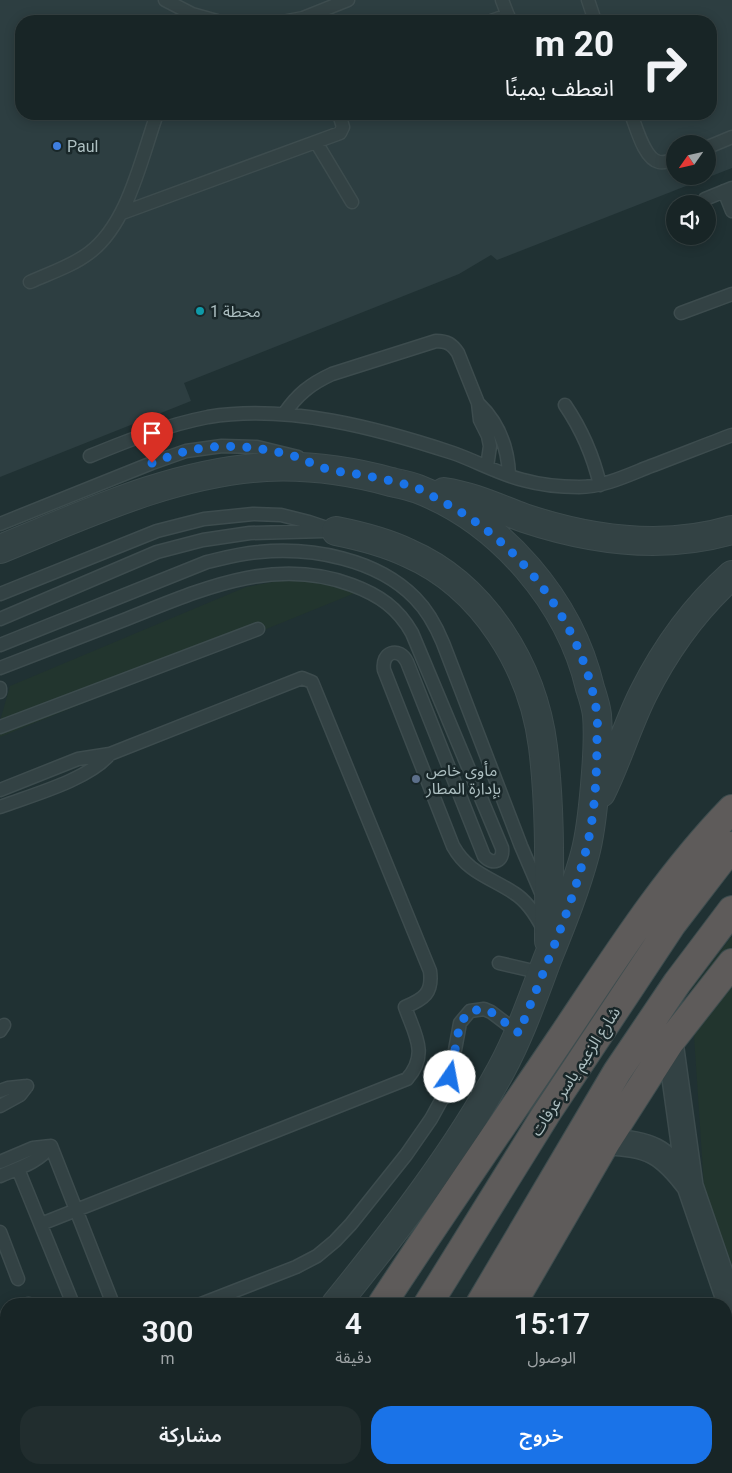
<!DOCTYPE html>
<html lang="ar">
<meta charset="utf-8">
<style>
:root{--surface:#182526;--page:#212d2e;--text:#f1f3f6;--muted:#9fa5a7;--line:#364243;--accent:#1a73e8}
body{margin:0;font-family:Roboto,"Noto Sans Arabic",sans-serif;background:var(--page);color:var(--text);direction:rtl;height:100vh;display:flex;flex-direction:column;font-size:19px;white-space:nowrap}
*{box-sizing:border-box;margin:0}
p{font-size:16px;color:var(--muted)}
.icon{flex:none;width:28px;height:28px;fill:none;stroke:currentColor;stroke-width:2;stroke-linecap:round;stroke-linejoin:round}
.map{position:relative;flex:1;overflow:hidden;direction:ltr}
.drawer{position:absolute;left:0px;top:1298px;width:732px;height:176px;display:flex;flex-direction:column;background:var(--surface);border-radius:20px 20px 0 0;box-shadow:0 2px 12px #0003,0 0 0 1px var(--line);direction:rtl}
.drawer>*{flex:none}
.banner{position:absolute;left:15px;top:15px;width:702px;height:105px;border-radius:20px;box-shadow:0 2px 12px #0003,0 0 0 1px var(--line);direction:rtl;background:#182526;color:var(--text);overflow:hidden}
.needle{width:32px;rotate:236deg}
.tools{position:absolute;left:666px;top:135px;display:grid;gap:10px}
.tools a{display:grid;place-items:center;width:50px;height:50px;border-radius:50%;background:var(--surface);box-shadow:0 2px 12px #0003,0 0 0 1px var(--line);font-size:25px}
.pin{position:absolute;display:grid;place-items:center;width:42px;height:42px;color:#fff;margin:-51px -21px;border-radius:50% 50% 50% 0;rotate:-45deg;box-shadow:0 0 5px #0007}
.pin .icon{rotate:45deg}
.me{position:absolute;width:55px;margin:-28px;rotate:12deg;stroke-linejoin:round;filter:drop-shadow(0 0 4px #0008)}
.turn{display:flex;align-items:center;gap:18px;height:105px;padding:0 20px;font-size:22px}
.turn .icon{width:65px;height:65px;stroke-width:2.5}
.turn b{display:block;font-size:35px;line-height:42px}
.eta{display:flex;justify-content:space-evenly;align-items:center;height:85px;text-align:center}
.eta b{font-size:30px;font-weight:600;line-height:35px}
.button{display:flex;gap:10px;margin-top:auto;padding:10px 20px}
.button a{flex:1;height:58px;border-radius:20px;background:var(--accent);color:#fff;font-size:20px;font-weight:600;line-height:58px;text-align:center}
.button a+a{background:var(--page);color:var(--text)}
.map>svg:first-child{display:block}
.airport{fill:#2d3e41;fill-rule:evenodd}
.green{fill:#22352e}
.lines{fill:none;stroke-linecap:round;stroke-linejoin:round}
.service-casing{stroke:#3d4c4e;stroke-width:15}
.minor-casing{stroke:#3d4c4e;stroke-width:28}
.tertiary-casing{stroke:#3d4c4e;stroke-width:30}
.trunk-casing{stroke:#3e4d4f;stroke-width:30}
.service{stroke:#334244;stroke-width:12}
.minor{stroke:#334244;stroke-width:25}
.tertiary{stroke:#334244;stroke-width:28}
.trunk{stroke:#5e5b5a;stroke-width:28}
.route{stroke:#1a73e8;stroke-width:9;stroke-dasharray:0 16.2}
.shop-dot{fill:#3f7fe0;stroke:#192729;stroke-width:2}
.culture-dot{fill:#0f9aa8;stroke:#192729;stroke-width:2}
.service-dot{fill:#5c6f8a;stroke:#192729;stroke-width:2}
.labels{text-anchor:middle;stroke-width:5;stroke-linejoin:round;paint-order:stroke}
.poi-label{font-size:16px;fill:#adbfc1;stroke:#192729;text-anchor:start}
.street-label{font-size:16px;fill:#adbfc1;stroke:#192729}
</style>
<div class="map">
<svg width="732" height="1473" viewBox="0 0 732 1473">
<rect width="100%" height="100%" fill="#203133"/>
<path class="airport" d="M0 0H732V168L497 260 491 255 459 274 184 383 191 401 0 477ZM21 21H711V114H21ZM675 144H708V176H675Z"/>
<path class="green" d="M294 578 341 585 360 591 0 737V721L10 686 246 587Z
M732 936V1265L704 1187 691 990Z
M4 1313 6 1319V1354L0 1338V1315Z
M9 1468H86L84 1472 81 1473H11Z"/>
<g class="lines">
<g class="service-casing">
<path id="service" d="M165 0 192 14 217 21
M502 0 510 21
M588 0 595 21
M287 21 303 18 348 0
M491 21 508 15
M631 114C636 126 644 159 659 162 664 163 670 161 675 159
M316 142 352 202
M708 147 732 137
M724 191 732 211
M705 199 732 188
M122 213 340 133 343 127 339 114
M30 282C50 273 72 266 89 253 128 224 141 159 157 114
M681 313 732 294
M478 403C499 423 508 447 509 475
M565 405C582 430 593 455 600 485
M284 414C297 395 310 384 332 374L436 341C447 341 452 344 458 353L478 403 480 420 488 436 490 446 487 467
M90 456C129 440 167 425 208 417 288 404 377 428 453 453 476 461 499 474 523 480 541 485 561 487 579 487 604 487 628 475 651 466 678 456 705 445 732 435
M0 524 152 463 186 451 222 446 257 447 298 457
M0 594 157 531 204 519 253 514 281 515 309 522 336 531
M0 619 157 552 203 540 250 533 323 531
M0 645 207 562C224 558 242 553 259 552 312 547 377 559 415 598 428 611 436 626 443 643L521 846 542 895
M0 668C41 652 83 636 124 620 198 591 272 555 352 585 379 595 398 608 412 633L502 848C504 861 493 866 484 856L407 662C399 646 381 652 384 670L453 846C468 873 490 877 514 893 527 901 536 915 543 929
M0 688V692
M0 727 258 629
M0 790 78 759 110 754 302 678 312 682 430 971C433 993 424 999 405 1007 415 1035 429 1054 407 1079L41 1224
M0 807C32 795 88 780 110 754
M499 963 542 973
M0 1031 4 1025
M0 1091 8 1088 27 1086
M0 1106 20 1095 27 1086
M51 1146 113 1304
M0 1162 33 1148 51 1146
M18 1169 73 1304
M0 1176C19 1168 39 1162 51 1146
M0 1232 18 1279
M28 1304H29
M201 1304 296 1267 317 1256 335 1241 351 1224 406 1155 431 1119 442 1099 450 1077 460 1023 470 1011 484 1009 491 1012 519 1033
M115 1473V1468"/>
</g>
<g class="minor-casing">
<path id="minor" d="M670 1042 690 1186 732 1308
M606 1142C649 1143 664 1151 690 1186"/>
</g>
<g class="tertiary-casing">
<path id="tertiary" d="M444 492C472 496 497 508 524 518 590 540 664 550 732 530
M336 531C361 536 385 542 408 553 484 586 533 667 543 747 551 812 549 876 549 941
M0 549C86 514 172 473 266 467 308 465 351 471 391 482 400 484 410 486 418 489 501 521 570 602 590 688 593 697 596 706 597 715 599 738 597 762 595 785 593 808 591 832 585 854 575 891 561 925 547 960 533 997 520 1035 501 1070 456 1153 396 1230 336 1304
M601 793C617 761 627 726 643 694 665 650 695 608 732 575
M138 1473 144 1468
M207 1473 210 1468"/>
</g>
<g class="trunk-casing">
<path id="trunk" d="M382 1304C441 1214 502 1126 562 1037 615 958 666 877 732 809
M428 1304 546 1114 672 924 732 846
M480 1304 617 1072 677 983 732 910
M512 1304 606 1142 670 1042 732 963
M269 1473 273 1468
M324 1473 327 1468
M381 1473 384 1468
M414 1473 417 1468"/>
</g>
<use href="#service" class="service"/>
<use href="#minor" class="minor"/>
<use href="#tertiary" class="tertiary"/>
<use href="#trunk" class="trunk"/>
</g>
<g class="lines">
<path class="route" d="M152 463C163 459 175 454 187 451 221 443 256 446 290 455 302 458 312 464 324 468 332 471 342 472 351 473 373 477 396 481 417 488 424 491 431 495 437 499 518 538 584 624 597 714 598 721 597 729 597 736 597 775 595 817 585 854 569 915 542 974 519 1033L491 1012 484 1009 470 1011 460 1023 450 1077"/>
</g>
<circle class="shop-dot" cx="57" cy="146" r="5"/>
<circle class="culture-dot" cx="200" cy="311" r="5"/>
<circle class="service-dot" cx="416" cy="779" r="5"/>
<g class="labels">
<g class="poi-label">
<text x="67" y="152">Paul</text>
<text x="210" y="317">محطة 1</text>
<text x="426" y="776">مأوى خاص<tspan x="426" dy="18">بإدارة المطار</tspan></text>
</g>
<g class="street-label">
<text transform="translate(575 1071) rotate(-57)" y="6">شارع الزعيم ياسر عرفات</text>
</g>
</g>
</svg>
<div class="tools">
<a><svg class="needle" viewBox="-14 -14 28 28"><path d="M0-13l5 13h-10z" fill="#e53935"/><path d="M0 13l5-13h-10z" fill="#9fa5a7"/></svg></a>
<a><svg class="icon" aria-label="sound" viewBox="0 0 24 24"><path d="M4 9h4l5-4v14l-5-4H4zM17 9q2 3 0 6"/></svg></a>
</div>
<div class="pin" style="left:152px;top:463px;background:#d93025"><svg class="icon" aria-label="arrive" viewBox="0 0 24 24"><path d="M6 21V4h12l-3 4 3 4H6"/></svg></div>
<svg class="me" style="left:450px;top:1077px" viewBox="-20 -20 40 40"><circle r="19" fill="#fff"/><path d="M0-13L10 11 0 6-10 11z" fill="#1a73e8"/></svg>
<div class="banner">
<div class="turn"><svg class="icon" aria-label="right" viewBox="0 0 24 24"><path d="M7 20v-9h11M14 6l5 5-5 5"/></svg><div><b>20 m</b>انعطف يمينًا</div></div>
</div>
<section class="drawer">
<div class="eta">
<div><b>15:17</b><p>الوصول</p></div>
<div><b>4</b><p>دقيقة</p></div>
<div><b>300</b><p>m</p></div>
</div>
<div class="button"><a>خروج</a><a>مشاركة</a></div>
</section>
</div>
